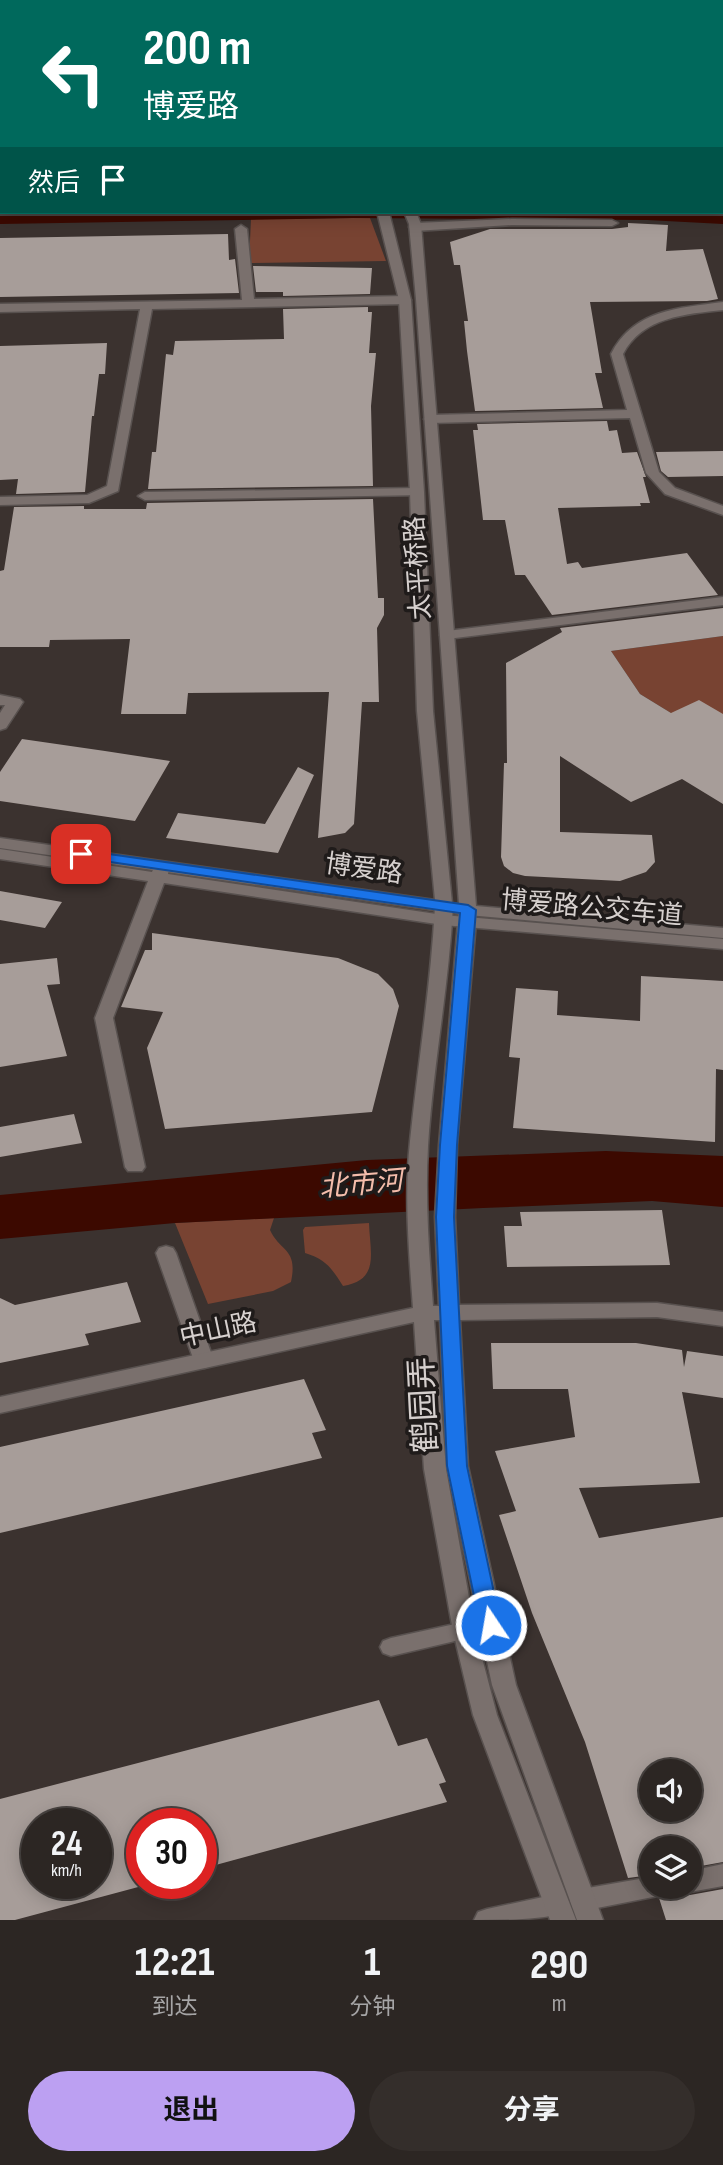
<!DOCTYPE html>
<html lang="zh">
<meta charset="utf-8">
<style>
:root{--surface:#2c2623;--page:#342e2b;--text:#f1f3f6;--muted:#a6a5a6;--line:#484341;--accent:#bca0f2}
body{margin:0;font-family:"Sofia Sans Condensed","Noto Sans SC",sans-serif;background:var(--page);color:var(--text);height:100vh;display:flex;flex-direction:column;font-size:26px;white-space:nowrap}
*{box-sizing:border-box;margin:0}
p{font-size:23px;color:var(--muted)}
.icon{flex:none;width:38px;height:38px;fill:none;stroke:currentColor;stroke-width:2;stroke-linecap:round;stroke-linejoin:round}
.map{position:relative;height:1920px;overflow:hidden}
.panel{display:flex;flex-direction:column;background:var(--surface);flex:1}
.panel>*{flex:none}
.top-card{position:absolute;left:0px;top:0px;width:724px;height:214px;box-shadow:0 4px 18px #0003,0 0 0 2px var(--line);background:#00695c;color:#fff;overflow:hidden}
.tools{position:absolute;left:639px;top:1759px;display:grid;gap:14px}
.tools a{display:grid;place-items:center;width:63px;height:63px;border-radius:50%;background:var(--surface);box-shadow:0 4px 18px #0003,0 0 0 2px var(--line);font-size:35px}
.speed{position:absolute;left:21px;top:1808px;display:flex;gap:14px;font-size:35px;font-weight:700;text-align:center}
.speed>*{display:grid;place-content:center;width:91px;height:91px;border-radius:50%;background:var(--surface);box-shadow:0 4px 18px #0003,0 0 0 2px var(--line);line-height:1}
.speed small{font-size:18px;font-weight:400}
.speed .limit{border:10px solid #d22;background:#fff;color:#111}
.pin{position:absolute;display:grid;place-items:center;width:60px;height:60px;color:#fff;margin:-30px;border-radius:14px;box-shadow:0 4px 10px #0006}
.me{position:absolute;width:77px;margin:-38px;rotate:348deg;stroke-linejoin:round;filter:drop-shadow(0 0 5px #0008)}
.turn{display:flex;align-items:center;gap:24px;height:147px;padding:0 28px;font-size:32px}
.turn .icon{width:91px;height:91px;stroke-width:2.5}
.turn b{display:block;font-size:49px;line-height:60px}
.then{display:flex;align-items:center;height:66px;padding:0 28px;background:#0003;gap:14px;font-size:26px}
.eta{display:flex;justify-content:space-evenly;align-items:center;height:119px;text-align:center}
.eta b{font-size:42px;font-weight:700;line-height:49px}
.cta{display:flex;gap:14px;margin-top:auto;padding:14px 28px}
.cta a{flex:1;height:80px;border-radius:42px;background:var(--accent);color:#111;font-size:28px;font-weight:700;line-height:80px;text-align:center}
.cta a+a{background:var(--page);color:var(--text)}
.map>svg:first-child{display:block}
.green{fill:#784332}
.water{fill:#3c0900}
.building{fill:#a79d99;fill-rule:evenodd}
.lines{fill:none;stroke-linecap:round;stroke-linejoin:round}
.lane-casing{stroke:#58514f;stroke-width:3}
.street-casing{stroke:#58514f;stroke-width:3}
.secondary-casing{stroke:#58514f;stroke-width:3}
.primary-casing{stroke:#58514f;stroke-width:3}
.lane{fill:#7a706d;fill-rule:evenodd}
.street{fill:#7a706d;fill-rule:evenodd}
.secondary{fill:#7a706d;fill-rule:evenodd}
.primary{fill:#c58d7b;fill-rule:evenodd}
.route{fill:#1a73e8;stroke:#114b97;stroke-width:2}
.labels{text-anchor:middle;stroke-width:7;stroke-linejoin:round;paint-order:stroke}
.street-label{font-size:26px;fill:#d6d0ce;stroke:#1f1b1a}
.water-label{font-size:28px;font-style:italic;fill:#f4bdab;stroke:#1f1b1a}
.near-street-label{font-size:32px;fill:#d6d0ce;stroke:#1f1b1a}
</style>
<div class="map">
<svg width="723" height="1920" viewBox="0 0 723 1920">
<rect width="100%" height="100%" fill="#3b322f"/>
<path class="green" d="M353 218H370L386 261 249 263 251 219Z
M723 636V745L640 694 611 651Z
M274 1218 270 1230C281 1253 298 1248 291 1282L273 1291 208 1304 175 1223Z
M369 1223C370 1253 380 1280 343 1286 332 1269 326 1259 305 1253L303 1230 305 1227Z"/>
<path class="water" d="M723 196V224L647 220 353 218 0 224V198L2 212H723Z
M606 1151 723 1156V1207L652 1201 483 1208 175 1223 0 1239V1195L367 1160Z"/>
<path class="building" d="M628 223 668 225 666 251 703 249 718 299 707 301 590 302 602 373H595L603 408 475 411 467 351 464 321H468L460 265H454L450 242 490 229H612L628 227Z
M228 234 229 260 235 259 239 293 0 297V238Z
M253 266 372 268 370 294 283 296V292H256Z
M368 307V312H372L369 353H376L371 406 373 486 148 489 152 452H156L166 354 173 355 175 341 284 339 283 309Z
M107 343 105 374H99L94 416H92L85 492 16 494 18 479 0 480V346Z
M607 421 609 431 617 430 622 453 637 452 646 477H643L650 503H640L641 506 558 508 567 564 578 562 582 568 687 553 718 595 552 615 525 575H515L505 520H483L473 430H478L477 424Z
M723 451V476L668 477 661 471 656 452Z
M373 499 378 598H384V615L377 628 379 702H362L354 824 345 833 318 838 329 692 188 693 186 714H121L130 639 50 640 49 647H0V571L4 570 14 507 84 506V509H146L147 503Z
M723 608V636L611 651 640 694 671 713 699 700 723 714V804L682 779 631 802 560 756V832L652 835 655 862 646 872 620 881 525 876 513 873 504 866 501 857 504 763H507L506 663 562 632 560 628Z
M22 739 105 751 170 761 135 821 0 801V772Z
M298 767 314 775 278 853 166 838 178 813 265 824Z
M0 891 62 902 45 928 0 920Z
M152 933 338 958 378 974 393 989 399 1006 372 1112 165 1129 147 1048 163 1012 121 1007 145 950H152Z
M57 958 60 984 47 985 67 1056 0 1067V964Z
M641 976 723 981V1070L716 1069 715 1142 513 1128 520 1058 509 1057 516 988 558 991 557 1015 640 1021Z
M74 1114 82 1143 0 1157V1127Z
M662 1210 670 1265 507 1267 504 1226H522L520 1212Z
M127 1282 141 1322 85 1334 89 1345 0 1363V1298L15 1305Z
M491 1343H636L682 1350 684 1367 687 1351 723 1356V1398L682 1392 700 1483 579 1488 599 1538 723 1517V1862L690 1868V1848H651V1875L628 1878 585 1742 532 1613 499 1515 516 1511 495 1451 575 1437 568 1389H493ZM651 1771H690V1810H651Z
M304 1379 326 1430 312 1433 322 1458 0 1533V1447Z
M379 1700 398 1746 427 1738 446 1782 439 1784 447 1802 201 1869V1824H142V1886L15 1920H0V1799ZM37 1824H96V1883H37Z
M673 1886 690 1895 723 1889V1920H666L659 1898 669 1897Z"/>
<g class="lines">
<g class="lane-casing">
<path id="lane" d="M93 0H104L92 2Z
M0 30H2L0 37Z
M512 219 612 220 618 223 612 226 512 225 415 231 409 227 415 223Z
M241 225 247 229 254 299 405 296 411 300 405 304 152 309 118 491 89 503 0 505V497L87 495 107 486 140 309 0 312V304L242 300 235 229Z
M723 302V310C686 314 642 317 623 354L659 472 675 488 723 506V515L665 494 646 473 630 418 431 423 424 419 431 415 627 410 611 354C633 310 678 308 723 302Z
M417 488 422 489V495L145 500 138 496 145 492Z
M723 597V605L447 639 440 635 447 631Z
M0 695 20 699 23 702 6 728 0 730V713L5 705H0Z
M0 849 152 872 155 865 161 864 169 869 168 874 443 915 723 939V949L443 925 164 883 113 1018 145 1167 142 1171H128L125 1167 95 1018 148 881 0 859Z
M166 1246 173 1248 176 1253 214 1361 211 1366 204 1368 197 1366 194 1361 156 1253 159 1248Z
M464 1622 472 1625 475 1631 472 1637 391 1656 383 1653 380 1647 383 1641 391 1638Z
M723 1864V1886L690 1892 681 1888 680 1886H690V1871Z
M651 1877V1886H671L668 1894 582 1911 573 1908 570 1900 573 1892 582 1889Z
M557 1894 566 1897 569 1905 566 1913C536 1920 505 1920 474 1920L478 1912 487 1909Z"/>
</g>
<g class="street-casing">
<path id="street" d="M444 901 453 906C449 986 433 1065 428 1146 425 1200 429 1252 433 1306H439L435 1217 439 1145 459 910 468 905 477 910 457 1145 455 1217 459 1305 657 1303 723 1312V1326L657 1317 460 1320 468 1466 516 1685 603 1920H577L492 1685 446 1466 440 1320H434L446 1469 475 1631 497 1715 576 1920H550L473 1715 453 1631 424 1469 414 1322 0 1413V1397L413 1308C409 1252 404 1197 410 1141 418 1063 431 985 435 906Z"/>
</g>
<g class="secondary-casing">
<path id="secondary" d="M296 0H306V2H296Z
M325 0H335V2H325Z
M377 212H389L411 300 424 492 433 711 452 903 459 904 416 299 409 224 404 212H416L421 224 476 906 723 928V938L468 915 0 848V838L435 900 417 711 410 492 399 300Z"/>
</g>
<g class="primary-casing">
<path id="primary" d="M0 173H2V179H0Z"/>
</g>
<use href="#lane" class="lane"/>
<use href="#street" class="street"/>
<use href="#secondary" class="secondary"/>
<use href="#primary" class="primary"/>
</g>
<path class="route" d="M81 850 468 905 476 910 457 1145 454 1217 467 1466 501 1625 498 1631 491 1633 483 1631 480 1625 447 1466 436 1217 440 1145 460 913 76 857 73 854Z"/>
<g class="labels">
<g class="street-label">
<text transform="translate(417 568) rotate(-94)" y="9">太平桥路</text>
<text transform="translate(364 868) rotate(8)" y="9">博爱路</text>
<text transform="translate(592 907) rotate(5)" y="9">博爱路公交车道</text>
<text transform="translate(218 1329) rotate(-12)" y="9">中山路</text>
</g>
<g class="water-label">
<text transform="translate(361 1183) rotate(-5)" y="10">北市河</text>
</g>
<g class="near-street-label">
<text transform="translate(423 1405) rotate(-93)" y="11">鹤园弄</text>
</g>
</g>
</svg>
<div class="tools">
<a><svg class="icon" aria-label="sound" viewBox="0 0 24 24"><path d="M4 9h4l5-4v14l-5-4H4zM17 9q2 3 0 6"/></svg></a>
<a><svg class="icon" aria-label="layers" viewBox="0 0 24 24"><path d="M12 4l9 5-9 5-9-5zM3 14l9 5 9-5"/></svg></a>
</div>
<div class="speed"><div>24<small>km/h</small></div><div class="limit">30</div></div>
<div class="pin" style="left:81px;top:854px;background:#d93025"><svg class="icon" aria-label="arrive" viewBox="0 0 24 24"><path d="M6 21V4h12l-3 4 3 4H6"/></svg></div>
<svg class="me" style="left:491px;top:1625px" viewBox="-20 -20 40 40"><circle r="17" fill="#1a73e8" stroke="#fff" stroke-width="3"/><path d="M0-11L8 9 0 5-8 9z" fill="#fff"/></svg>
<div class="top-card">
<div class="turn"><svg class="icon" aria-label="left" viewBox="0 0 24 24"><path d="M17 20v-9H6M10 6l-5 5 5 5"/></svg><div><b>200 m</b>博爱路</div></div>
<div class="then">然后<svg class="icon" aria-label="arrive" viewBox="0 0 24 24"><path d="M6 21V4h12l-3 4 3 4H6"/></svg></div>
</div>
</div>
<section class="panel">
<div class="eta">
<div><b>12:21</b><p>到达</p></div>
<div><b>1</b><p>分钟</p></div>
<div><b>290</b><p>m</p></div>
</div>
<div class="cta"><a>退出</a><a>分享</a></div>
</section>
